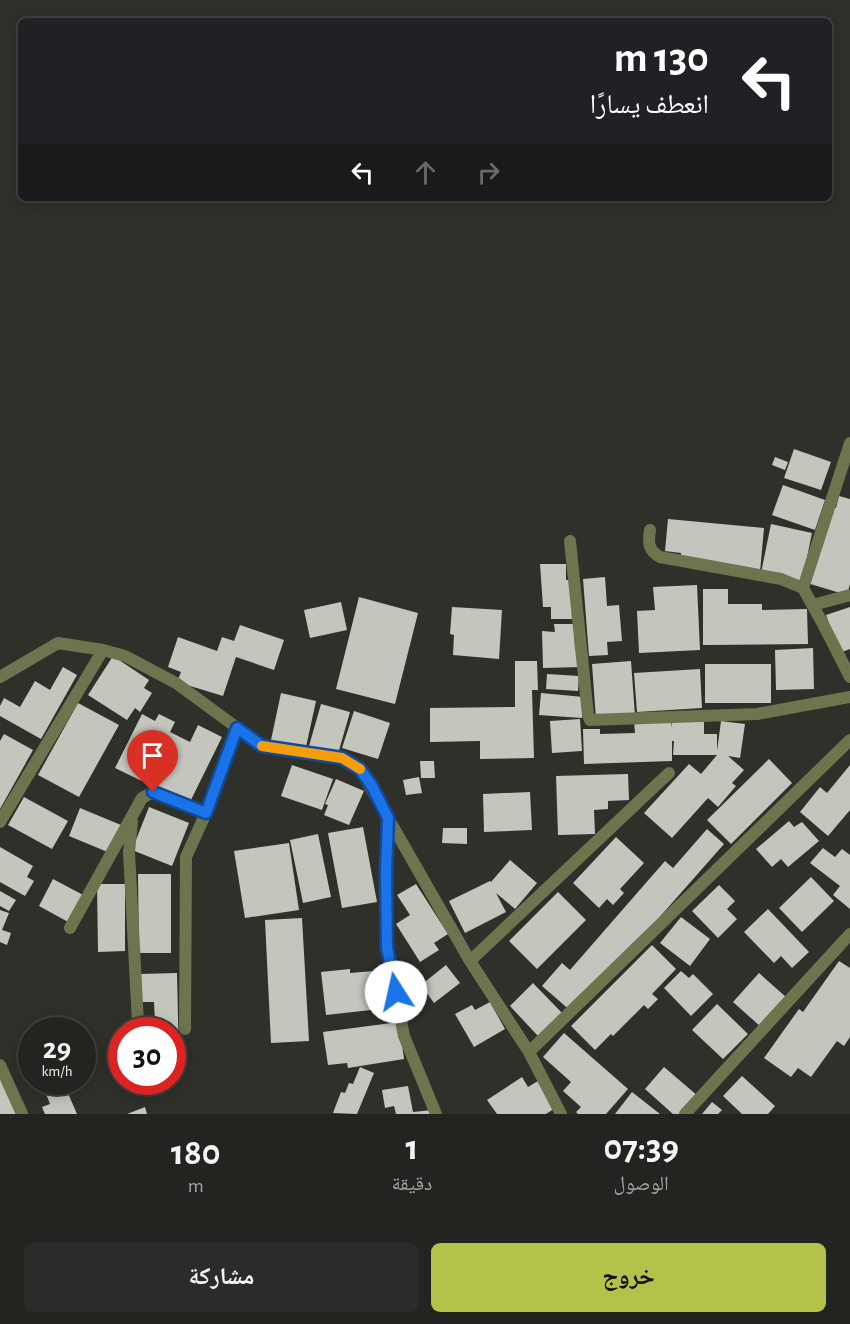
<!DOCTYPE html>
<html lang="ar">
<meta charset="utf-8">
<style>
:root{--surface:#232420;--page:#2b2c29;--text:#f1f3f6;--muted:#a3a4a5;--line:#40413e;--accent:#b4c24a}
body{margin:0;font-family:"Alegreya Sans","Noto Naskh Arabic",sans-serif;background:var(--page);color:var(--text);direction:rtl;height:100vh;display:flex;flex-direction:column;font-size:22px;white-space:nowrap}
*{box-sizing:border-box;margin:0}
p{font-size:20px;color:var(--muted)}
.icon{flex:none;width:33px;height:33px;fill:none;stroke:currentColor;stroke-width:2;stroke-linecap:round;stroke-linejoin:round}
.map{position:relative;height:1114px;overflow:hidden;direction:ltr}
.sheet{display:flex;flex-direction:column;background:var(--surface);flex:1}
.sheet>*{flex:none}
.guide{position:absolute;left:18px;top:18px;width:814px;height:183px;border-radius:9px;box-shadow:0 3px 15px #0003,0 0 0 2px var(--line);direction:rtl;background:#202124;color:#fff;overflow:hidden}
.speed{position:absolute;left:18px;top:1017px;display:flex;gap:12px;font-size:30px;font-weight:700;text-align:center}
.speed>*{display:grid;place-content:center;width:78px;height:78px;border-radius:50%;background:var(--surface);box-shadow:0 3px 15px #0003,0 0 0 2px var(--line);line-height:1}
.speed small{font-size:15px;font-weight:400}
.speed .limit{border:9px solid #d22;background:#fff;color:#111}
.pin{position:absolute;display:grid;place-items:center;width:51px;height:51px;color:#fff;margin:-62px -26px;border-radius:50% 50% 50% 0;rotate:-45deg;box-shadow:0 0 6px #0007}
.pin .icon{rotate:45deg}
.me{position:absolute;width:66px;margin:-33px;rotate:350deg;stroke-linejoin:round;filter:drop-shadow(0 0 4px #0008)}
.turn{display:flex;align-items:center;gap:21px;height:126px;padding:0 24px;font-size:27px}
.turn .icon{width:78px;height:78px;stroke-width:2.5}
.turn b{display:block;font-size:42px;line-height:51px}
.lanes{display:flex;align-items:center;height:57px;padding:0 24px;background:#0003;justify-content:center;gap:30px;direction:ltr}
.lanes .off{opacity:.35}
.eta{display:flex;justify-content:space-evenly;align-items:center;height:102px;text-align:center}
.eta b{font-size:36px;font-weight:700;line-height:42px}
.button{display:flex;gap:12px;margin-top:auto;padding:12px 24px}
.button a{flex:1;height:69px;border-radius:9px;background:var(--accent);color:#111;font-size:24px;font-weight:700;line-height:69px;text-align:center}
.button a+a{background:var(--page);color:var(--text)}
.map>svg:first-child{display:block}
.building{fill:#c4c6be}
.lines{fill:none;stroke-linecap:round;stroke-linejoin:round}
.minor{stroke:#6e744d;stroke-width:12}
.route-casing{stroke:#114b97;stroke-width:15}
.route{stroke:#1a73e8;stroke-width:10}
.slow{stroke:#f59e0b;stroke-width:10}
</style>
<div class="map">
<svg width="850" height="1114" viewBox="0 0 850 1114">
<rect width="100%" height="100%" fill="#2f302a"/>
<path class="building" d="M794 449 831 462 821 490 784 478Z
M775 457 788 462 785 470 772 465Z
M783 485 825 500 815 530 772 515Z
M839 496 850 499V584L847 595 807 583 830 506 836 508Z
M668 519 764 528 760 572 680 563 681 553 665 551Z
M771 524 812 533 802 582 761 573Z
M540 564H566V580H571L572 619H551V607H543Z
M605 577 607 606 619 605 622 641 607 642 608 655 589 656 583 579Z
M697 585 700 650 639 653 637 611 655 610 653 587Z
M703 589H728V604H762V610L807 609 808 644 703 645Z
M359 597 418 613 395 704 336 689Z
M341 602 347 630 310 638 304 610Z
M452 607 502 610 499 659 453 655 454 635 450 634Z
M850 607V649L839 653 826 615Z
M554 624H574L575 650H580L581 667 543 668 542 631 555 632Z
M240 625 284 640 274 670 236 657 223 696 177 682 181 672 168 667 178 637 217 651 222 637 234 641Z
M813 648 814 689 776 690 775 650Z
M113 656 149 680 144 688 152 693 140 712 135 708 127 720 88 695Z
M515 661H537L538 690H532L534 758 480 759V741L430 742V708L515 707Z
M631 661 635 716 596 719 592 664Z
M705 664H771V703H705Z
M63 667 77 675 41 739 0 716V706L4 698 20 707 35 681 50 690Z
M700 669 702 708 637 712 634 673Z
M547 674 579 676 578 691 546 689Z
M281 693 316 701 306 747 271 740Z
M541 693 584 697 582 718 539 715Z
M78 703 119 725 79 797 38 775Z
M321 704 350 712 338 754 309 746Z
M354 711 390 723 378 759 342 748Z
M142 714 155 721 159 714 175 722 170 732 190 742 198 725 222 737 189 804 115 768Z
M580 719 582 751 552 753 550 721Z
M671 719V728L672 720H704V734H717V751L721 721 745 724 740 758 728 756 744 770 732 783 736 786 718 807 708 798 672 838 644 813 689 764 701 774 717 755H673L674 741H672V761L584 764 583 729H600V734L635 733 634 720Z
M4 734 33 750 0 809V741Z
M769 759 792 783 731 844 707 820Z
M420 761H434L435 778H421Z
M292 765 333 779 322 810 281 796Z
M850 765V810L828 836 800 812 820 787 827 793Z
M628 774 629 800 608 801V809L594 810 595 834 558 835 556 776Z
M419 777 422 793 406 795 403 780Z
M336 779 364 791 349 825 324 815 328 805 325 804Z
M530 792 532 830 484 832 483 794Z
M24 797 68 821 52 849 8 825Z
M149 807 189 823 172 866 132 850Z
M80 808 121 825 110 853 69 836Z
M789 821 794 827 802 822 819 841 788 867 781 859 772 867 756 849Z
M363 827 377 902 342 908 328 833Z
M443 828H467V844L442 843Z
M707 829 724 844 635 945 633 943 572 1012 542 986 562 963 570 970 665 861 673 868Z
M318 834 331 897 303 903 290 840Z
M616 837 644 863 620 889 624 893 613 905 607 899 599 908 573 883Z
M289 843 299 910 245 918 234 851Z
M0 847 33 866 27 877 34 881 25 896 0 882Z
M823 848 835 857 842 849 850 855V909L833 895 840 886 810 863Z
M510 860 537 883 515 909 496 893 506 912 465 933 449 901 490 881 491 882Z
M138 874H171V953H139Z
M811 877 834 901 802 932 779 908Z
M53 879 85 896 70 923 39 906Z
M97 884H125V951L98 952Z
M416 884 448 934 434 943 439 950 420 962 396 924 410 915 397 895Z
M719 885 735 901 727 909 737 919 718 938 692 911Z
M0 891 16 900 9 911 0 906Z
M558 892 586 920 537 969 509 941Z
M768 909 809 952 792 968 781 956 774 963 744 932Z
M0 910 9 913 2 930 11 933 7 945 0 942Z
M681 917 710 939 690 966 660 943Z
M302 918 309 1041 271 1043 265 920Z
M652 945 676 969 652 994 658 999 648 1009 644 1005 613 1036 611 1034 595 1050 571 1026Z
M839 961 850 968V1037L844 1046 837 1041 811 1077 798 1068 791 1077 764 1058 799 1009 803 1012Z
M446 965 460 983 434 1003 421 985Z
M350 969V973L386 970 389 1008 326 1015 321 972Z
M681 971 689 978 693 974 713 994 691 1016 664 988Z
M177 973 179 1059H172V1030H144V1022H155L154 1002H141L140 974Z
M759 973 787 998 761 1027 733 1002Z
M533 983 562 1013 538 1036 510 1006Z
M490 1002 505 1029 474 1047 455 1014 472 1005 475 1010Z
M717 1004 748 1034 723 1059 692 1030Z
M399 1022 404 1059 348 1068 347 1063 328 1065 323 1032Z
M564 1033 628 1089 606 1114H578L576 1112 581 1107 563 1091 571 1082 543 1057Z
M360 1067 374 1073 357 1114 333 1113 341 1092 345 1093 349 1083 353 1084Z
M664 1067 698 1096 682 1114H673L645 1089Z
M0 1074 19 1114H0Z
M742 1076 775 1106 768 1114H742L723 1096Z
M522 1077 528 1087 538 1081 555 1108 546 1114H497L487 1100Z
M64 1084 77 1114H45L42 1107 50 1104 45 1091Z
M408 1086 413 1112 432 1110V1114H396L394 1106 385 1108 382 1090Z
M632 1092 660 1114H615Z
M712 1102 722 1110 718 1114H702Z
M145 1107 147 1114H127Z"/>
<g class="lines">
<path class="minor" d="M650 530C648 543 648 550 660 557L781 579 803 588 823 624 850 677
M570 541 588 715 590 720 757 714 850 697
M803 588 850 443
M813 605 850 595
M0 677 58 643 103 650 125 656 176 683 262 746 342 757 360 769 470 961 529 1052 561 1114
M388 820 386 873 387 948 404 1036 436 1114
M0 822 103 650
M132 822 129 852 138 1023
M70 928 142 798 153 792 206 813
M470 961 669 773
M185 1029 186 857 206 813 237 728
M529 1052 850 740
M0 1065 22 1114
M685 1114 850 934"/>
</g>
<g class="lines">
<g class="route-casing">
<path id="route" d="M153 792 206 813 237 728 262 746 342 758 360 769 372 786 388 818 386 873 387 948 396 992"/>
</g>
<use href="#route" class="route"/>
<path class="slow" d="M262 746 342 758 360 769"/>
</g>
</svg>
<div class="speed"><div>29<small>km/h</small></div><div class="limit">30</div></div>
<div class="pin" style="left:153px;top:792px;background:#d93025"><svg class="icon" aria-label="arrive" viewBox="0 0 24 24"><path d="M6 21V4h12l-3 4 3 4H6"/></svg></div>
<svg class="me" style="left:396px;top:992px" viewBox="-20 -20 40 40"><circle r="19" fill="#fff"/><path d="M0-13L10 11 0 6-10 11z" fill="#1a73e8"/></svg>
<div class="guide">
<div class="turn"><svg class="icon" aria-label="left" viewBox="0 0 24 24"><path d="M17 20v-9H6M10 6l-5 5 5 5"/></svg><div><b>130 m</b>انعطف يسارًا</div></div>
<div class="lanes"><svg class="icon" aria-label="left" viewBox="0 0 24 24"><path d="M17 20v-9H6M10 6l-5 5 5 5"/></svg><svg class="icon off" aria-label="ahead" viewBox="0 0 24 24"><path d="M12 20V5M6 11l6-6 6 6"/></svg><svg class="icon off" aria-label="right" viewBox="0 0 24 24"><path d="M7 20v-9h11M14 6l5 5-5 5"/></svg></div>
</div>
</div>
<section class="sheet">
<div class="eta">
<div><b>07:39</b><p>الوصول</p></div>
<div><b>1</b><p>دقيقة</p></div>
<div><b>180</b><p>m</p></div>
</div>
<div class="button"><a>خروج</a><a>مشاركة</a></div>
</section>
